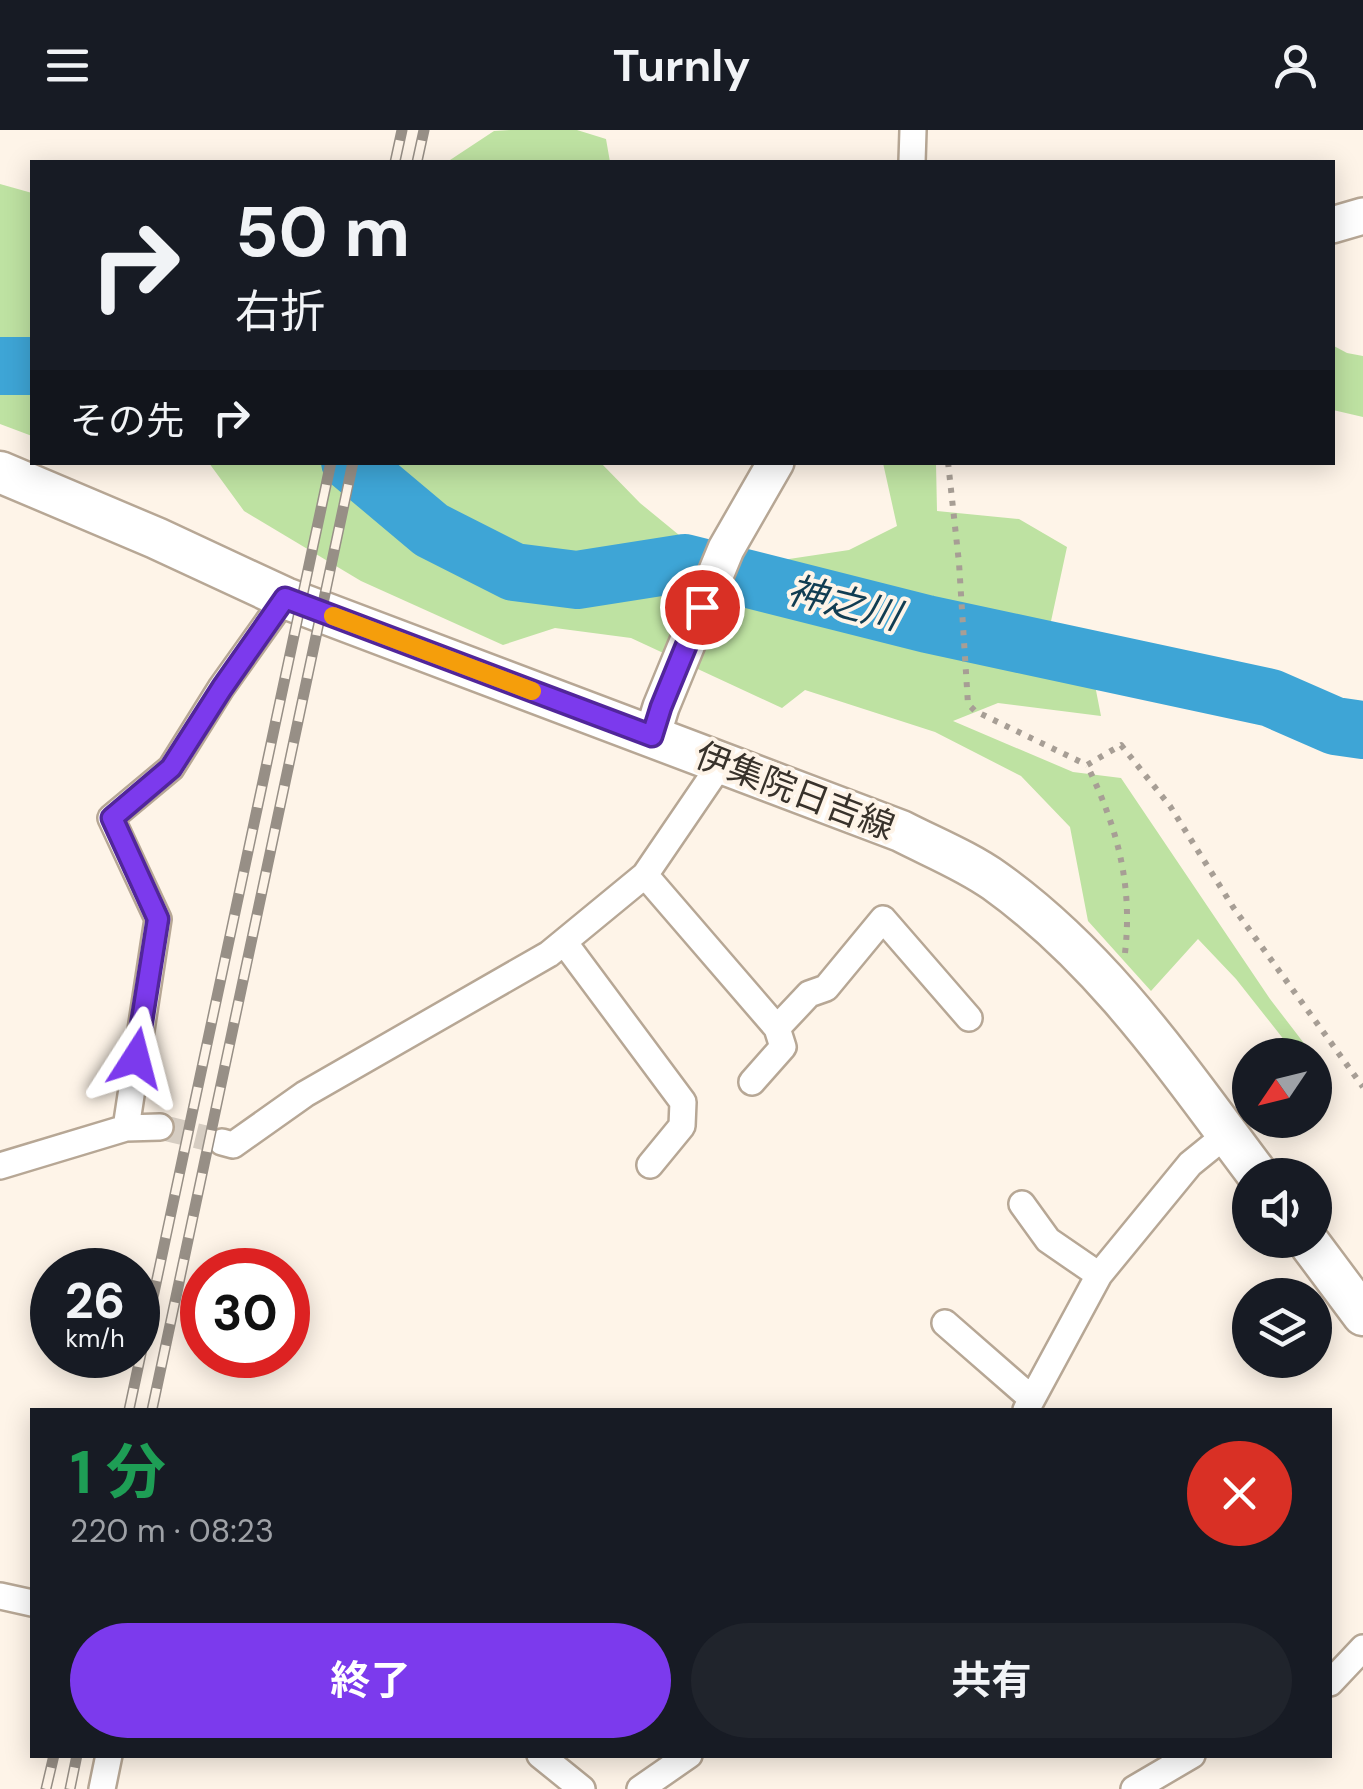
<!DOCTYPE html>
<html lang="ja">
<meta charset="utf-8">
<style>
:root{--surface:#171b24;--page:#20242c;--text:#f1f3f6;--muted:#9ea1a6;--accent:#7c3aed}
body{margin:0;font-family:"DM Sans","Noto Sans JP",sans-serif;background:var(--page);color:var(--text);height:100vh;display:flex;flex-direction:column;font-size:38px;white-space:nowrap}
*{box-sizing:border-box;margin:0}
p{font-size:32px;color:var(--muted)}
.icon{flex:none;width:55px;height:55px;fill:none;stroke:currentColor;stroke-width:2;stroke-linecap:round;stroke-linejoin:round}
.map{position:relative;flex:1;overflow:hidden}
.side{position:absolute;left:30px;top:1278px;width:1302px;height:350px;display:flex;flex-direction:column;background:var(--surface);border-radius:0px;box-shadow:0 5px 25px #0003}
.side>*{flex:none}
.top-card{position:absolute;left:30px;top:30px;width:1305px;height:305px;border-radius:0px;box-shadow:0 5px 25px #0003;background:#171b24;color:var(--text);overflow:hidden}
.needle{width:65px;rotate:235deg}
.buttons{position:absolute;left:1232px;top:908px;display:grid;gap:20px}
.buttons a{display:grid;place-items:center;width:100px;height:100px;border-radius:50%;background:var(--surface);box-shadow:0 5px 25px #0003;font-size:50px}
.speed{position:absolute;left:30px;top:1118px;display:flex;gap:20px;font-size:50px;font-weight:700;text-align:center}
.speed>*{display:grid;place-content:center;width:130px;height:130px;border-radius:50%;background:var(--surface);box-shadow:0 5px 25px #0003;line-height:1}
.speed small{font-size:25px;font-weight:400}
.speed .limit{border:15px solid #d22;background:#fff;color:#111}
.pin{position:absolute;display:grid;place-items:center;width:85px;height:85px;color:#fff;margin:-42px;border:5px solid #fff;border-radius:50%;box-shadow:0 2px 10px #0007}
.me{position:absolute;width:110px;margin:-55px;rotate:9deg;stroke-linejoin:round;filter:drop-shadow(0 0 8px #0008)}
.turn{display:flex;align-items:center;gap:35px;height:210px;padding:0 40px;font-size:45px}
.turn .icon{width:130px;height:130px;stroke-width:2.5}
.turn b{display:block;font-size:70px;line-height:85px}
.then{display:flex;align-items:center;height:95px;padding:0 40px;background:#0003;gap:20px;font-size:38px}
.round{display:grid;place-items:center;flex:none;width:105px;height:105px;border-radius:52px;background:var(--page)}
.head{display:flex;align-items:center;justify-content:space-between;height:170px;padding:0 40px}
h1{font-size:60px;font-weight:700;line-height:75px;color:#1e9e55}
.primary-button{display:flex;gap:20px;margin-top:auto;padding:20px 40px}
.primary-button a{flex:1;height:115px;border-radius:60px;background:var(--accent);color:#fff;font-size:40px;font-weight:700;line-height:115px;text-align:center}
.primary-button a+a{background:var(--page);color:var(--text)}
header{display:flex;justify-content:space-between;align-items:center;height:130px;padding:0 40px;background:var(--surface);font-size:45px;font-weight:700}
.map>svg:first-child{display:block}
.green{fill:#bee2a2}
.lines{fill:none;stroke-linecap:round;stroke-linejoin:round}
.river{stroke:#3ea5d6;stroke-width:58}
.street-tunnel{stroke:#d6cdc2;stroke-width:25;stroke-dasharray:25 12;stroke-linecap:butt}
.street-casing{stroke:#b7a795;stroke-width:30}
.secondary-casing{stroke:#b7a795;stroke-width:40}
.primary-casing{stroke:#b7a795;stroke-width:45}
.path{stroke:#a79e95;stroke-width:6;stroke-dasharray:5 8;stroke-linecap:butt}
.street{stroke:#fff;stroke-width:25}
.secondary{stroke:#fff;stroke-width:35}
.primary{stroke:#fff;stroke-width:40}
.rail-casing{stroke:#978f86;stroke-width:11}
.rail{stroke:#fef4e8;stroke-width:8;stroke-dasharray:22;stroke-linecap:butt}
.route-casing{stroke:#51269a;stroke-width:25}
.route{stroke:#7c3aed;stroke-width:18}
.slow{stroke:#f59e0b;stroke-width:18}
.labels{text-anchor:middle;stroke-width:8;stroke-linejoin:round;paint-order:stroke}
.street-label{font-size:35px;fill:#38322b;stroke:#fef4e8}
.water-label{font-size:38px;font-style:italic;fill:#113d52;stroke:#fef4e8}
</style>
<header><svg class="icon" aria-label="menu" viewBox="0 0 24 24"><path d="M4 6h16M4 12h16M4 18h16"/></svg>Turnly<svg class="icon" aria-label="person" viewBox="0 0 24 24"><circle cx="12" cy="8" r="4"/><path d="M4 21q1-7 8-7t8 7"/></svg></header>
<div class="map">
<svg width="1363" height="1659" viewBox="0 0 1363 1659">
<rect width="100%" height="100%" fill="#fef4e8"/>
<path class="green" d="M510 0H577L606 9 610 32H447L494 1Z
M0 54 32 63V306L0 294Z
M1332 215 1347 223 1363 226V287L1333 280Z
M209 333H601L640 373 690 414 706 421 769 432 849 420 897 396 883 333H936L937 381 1019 389 1067 417 1042 533 1093 545 1101 586 998 573 953 591 1073 642 1121 648 1270 869 1313 925H1296L1236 849 1198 809 1151 861 1088 791 1070 697 1021 646 935 602 805 560 782 578 631 508 555 498 503 515 361 451 244 381Z"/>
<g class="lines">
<path class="river" d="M0 236H32
M350 332 431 400 514 442 577 450 685 433 927 494 1271 568 1335 596 1363 600"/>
<path class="street-tunnel" d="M160 997 222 1012"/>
<g class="street-casing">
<path id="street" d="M912 32 913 0
M645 745 777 898 809 864 826 858 883 789 969 888
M564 812 683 972 682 996 650 1035
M752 952 783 917 777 898
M126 998 158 789 111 688 171 638 221 558 285 468
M222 1012 233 1015 305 964 549 824 645 745 722 632
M0 1036 126 998 160 997
M1022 1074 1048 1110 1099 1145
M945 1193 1032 1269
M1026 1280 1099 1145 1190 1034 1227 1004
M0 1466 32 1473
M1330 1553 1363 1518
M540 1625 582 1659
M102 1659 109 1625
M640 1659 689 1625
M1134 1659 1192 1625"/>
</g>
<g class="secondary-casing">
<path id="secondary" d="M1332 95 1363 86
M652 606 661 577 726 419 776 332"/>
</g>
<g class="primary-casing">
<path id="primary" d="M0 342 156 408 285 468 901 701C932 717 967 731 995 751 1105 830 1178 939 1258 1045
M1307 1110 1363 1185"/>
</g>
<path class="path" d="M948 332 959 433 968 574 975 581 1087 635
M1125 823C1133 754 1117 697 1087 635L1121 615 1170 676 1233 777 1363 957"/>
<use href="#street" class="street"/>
<use href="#secondary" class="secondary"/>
<use href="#primary" class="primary"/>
<g class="rail-casing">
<path id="rail" d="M395 32 402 0
M417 32 424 0
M129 1280 331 332
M152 1280 353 332
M46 1659 54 1625
M70 1659 77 1625"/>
</g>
<use href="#rail" class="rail"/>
</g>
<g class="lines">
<g class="route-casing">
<path id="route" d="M136 928 158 789 112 688 171 638 222 558 285 468 652 606 661 577 702 477"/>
</g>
<use href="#route" class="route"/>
<path class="slow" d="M333 486 532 561"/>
</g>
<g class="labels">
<g class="street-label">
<text transform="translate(795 661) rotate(21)" y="12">伊集院日吉線</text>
</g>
<g class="water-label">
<text transform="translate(844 473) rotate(14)" y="13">神之川</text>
</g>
</g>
</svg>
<div class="buttons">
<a><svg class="needle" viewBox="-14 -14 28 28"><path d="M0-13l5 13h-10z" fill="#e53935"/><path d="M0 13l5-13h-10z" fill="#9ea1a6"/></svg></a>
<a><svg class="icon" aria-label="sound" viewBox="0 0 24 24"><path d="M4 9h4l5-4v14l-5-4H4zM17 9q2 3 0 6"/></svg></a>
<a><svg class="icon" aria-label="layers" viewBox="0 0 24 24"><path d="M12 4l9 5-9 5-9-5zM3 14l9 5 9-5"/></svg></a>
</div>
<div class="speed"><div>26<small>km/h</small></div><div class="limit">30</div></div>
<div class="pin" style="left:702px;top:477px;background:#d93025"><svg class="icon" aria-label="arrive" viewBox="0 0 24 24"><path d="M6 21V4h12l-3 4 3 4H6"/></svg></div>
<svg class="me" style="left:136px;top:928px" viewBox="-20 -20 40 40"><path d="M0-17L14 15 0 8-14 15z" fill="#7c3aed" stroke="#fff" stroke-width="4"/></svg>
<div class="top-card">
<div class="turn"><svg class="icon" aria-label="right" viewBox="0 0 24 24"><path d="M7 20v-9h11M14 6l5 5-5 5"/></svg><div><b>50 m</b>右折</div></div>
<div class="then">その先<svg class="icon" aria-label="right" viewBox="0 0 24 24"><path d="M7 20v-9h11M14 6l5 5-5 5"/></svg></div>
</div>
<section class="side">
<div class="head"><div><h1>1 分</h1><p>220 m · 08:23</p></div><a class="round" style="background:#d93025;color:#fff"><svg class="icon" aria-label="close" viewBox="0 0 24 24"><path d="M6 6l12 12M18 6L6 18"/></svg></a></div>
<div class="primary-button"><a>終了</a><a>共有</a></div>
</section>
</div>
